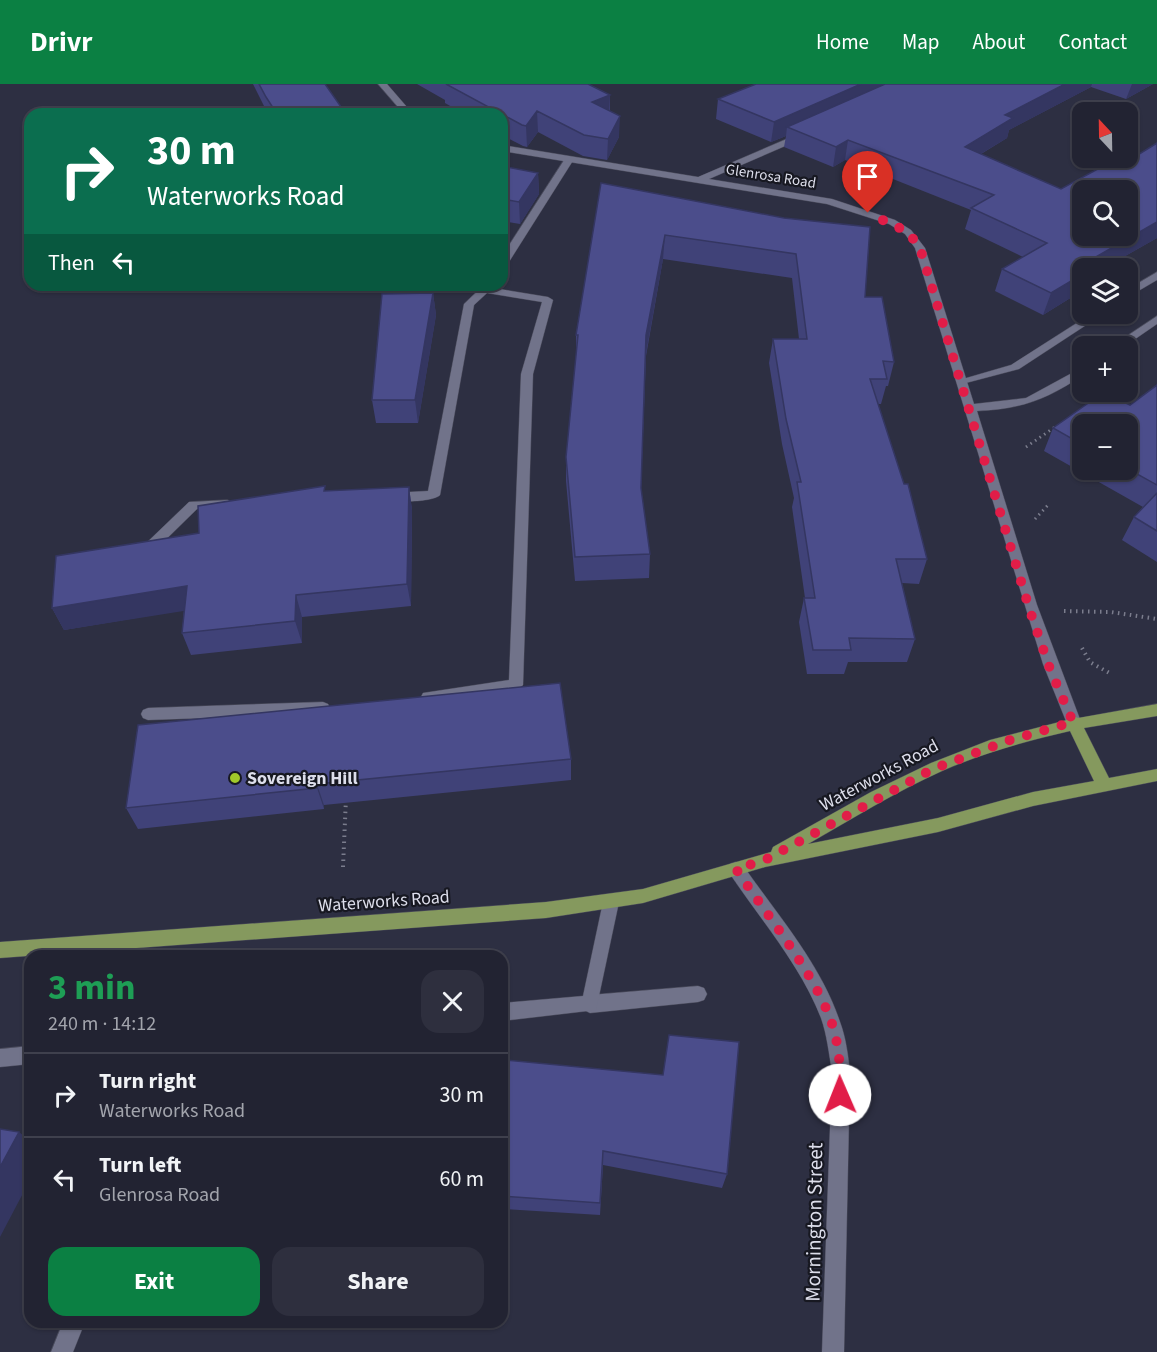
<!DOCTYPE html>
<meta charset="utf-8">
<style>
:root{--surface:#222332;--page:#2e2f3e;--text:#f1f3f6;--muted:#a2a4ac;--line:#3f404d;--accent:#0b8043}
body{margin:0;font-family:"Source Sans 3",sans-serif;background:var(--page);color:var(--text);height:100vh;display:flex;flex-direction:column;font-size:22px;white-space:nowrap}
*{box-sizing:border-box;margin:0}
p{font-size:20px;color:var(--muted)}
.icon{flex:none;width:33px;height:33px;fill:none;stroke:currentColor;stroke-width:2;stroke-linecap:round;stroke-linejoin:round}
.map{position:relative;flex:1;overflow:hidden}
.side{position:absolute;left:24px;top:866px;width:484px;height:378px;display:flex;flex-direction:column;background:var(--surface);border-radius:18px;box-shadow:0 2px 4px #0004,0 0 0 2px var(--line)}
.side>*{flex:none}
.banner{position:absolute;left:24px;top:24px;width:484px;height:183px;border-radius:18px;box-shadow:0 2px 4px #0004,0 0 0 2px var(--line);background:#0b6e4f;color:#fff;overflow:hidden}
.needle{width:39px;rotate:338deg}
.tools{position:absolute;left:1072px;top:18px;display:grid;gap:12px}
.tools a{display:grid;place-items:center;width:66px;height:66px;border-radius:12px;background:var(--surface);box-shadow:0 2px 4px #0004,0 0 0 2px var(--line);font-size:30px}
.pin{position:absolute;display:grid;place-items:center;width:51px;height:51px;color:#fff;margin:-62px -26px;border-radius:50% 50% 50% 0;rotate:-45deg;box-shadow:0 0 6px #0007}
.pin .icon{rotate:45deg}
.me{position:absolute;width:66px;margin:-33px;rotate:359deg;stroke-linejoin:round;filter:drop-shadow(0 0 4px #0008)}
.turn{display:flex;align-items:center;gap:21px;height:126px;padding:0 24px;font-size:27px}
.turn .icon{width:78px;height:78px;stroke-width:2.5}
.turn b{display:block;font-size:42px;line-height:51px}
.then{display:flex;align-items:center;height:57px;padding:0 24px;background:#0003;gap:12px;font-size:22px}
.round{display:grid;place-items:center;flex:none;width:63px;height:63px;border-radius:18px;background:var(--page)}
.head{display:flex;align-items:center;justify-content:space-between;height:102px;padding:0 24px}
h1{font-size:36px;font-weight:700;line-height:45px;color:#1e9e55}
.primary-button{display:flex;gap:12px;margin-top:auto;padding:12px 24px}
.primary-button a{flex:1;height:69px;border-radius:18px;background:var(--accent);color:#fff;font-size:24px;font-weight:700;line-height:69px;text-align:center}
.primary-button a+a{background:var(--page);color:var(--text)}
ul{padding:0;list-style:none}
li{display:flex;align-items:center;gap:18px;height:84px;padding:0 24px;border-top:2px solid var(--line)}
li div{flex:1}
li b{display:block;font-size:22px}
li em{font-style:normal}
header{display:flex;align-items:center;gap:36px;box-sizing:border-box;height:84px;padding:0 30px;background:var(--accent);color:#fff}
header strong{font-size:28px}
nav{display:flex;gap:33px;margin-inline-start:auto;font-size:21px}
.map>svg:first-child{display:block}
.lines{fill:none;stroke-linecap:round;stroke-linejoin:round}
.lane-casing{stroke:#4a4b5b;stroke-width:1}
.street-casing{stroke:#4a4b5b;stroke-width:1}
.primary-casing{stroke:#4a4b5b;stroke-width:1}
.path-far1{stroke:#7b7d8d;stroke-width:3;stroke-dasharray:1.5 4;stroke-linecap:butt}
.path{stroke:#7b7d8d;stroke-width:4;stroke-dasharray:1.5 4.5;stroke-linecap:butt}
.lane{fill:#71738a;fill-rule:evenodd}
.street{fill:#71738a;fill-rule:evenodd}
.primary{fill:#85995e;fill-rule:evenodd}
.wall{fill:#404278;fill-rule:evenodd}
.shaded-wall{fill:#343661}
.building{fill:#4b4d8b;stroke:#343661;stroke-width:1.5;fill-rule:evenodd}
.route{stroke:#e11d48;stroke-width:10;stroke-dasharray:0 18}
.poi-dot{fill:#a1c92a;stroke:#171821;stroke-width:2}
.labels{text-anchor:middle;stroke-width:4.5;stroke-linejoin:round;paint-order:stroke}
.far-street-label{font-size:15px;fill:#dddeeb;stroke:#171821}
.street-label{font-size:18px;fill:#dddeeb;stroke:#171821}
.poi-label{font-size:18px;font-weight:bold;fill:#dddeeb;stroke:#171821;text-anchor:start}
.near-street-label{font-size:21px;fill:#dddeeb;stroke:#171821}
</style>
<header>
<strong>Drivr</strong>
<nav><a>Home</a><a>Map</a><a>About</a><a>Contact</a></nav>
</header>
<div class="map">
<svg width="1157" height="1268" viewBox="0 0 1157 1268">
<rect width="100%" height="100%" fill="#2d2f42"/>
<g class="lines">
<g class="lane-casing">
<path id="lane" d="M566 73 574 75 507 181 502 184V172Z
M1157 188V196L1128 213V205Z
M484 201H495L493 204 548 213 553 216 533 290 523 601 516 607 428 619 423 617 421 613 423 609 509 596 521 290 542 218 487 209 474 221 440 411C434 418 390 420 384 413L390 409 428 407 464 220Z
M1091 230H1103L1019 285 962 300 956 297 1011 281Z
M228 416 234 420 233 423 197 425 148 473H138L136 470 138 467 189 418Z
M323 618 328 620 330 624 328 628 323 630 148 636 143 634 141 630 143 626 148 624Z
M698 902 704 904 707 910 704 916 698 918 590 929 584 926 581 920 584 914 590 911Z"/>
</g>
<g class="street-casing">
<path id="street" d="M378 0H387L413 30H404Z
M803 48 807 51 806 53 709 95 832 115 895 136 911 146 925 164 974 320 1026 314 1083 283V291C1046 316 1021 325 977 327L1037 521 1081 638 1078 642H1068L1043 580 915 164 905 150 889 140 827 120 502 67V61L698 93Z
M1157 232V240L1125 262H1112Z
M736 778 742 780C776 829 821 880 840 938 846 954 848 971 850 988L844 1268H822L832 988C829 970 827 951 821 934 801 882 761 836 730 790L728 785 730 780Z
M611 810 617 813 619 818 596 926 502 937V919L583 912 603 818 605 813Z
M30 962V980L0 983V965Z
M63 1238H85L73 1268H51Z"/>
</g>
<g class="primary-casing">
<path id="primary" d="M1157 620V632L1084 644 1109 694 1157 685V697L1033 722 938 748 765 783 643 819 546 834 0 874V858L546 818 643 805 771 768 773 763 871 708 931 679 990 656 1067 636 1073 632 1078 634ZM1070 647 1094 697 1033 708 938 734 808 760C852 735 895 708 942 687 983 669 1026 657 1070 647Z"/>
</g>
<path class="path-far1" d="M1128 292 1140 283
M1026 363 1055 343
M1035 435 1049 420"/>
<path class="path" d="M1064 527 1111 528 1157 535
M1082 564 1090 578 1111 590
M343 783 346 714"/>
<use href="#lane" class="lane"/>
<use href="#street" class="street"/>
<use href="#primary" class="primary"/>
</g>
<path class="wall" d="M253 0H325L346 30H268Z
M417 0H588L610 11V27L619 53 607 76 583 72 538 48 527 63 523 62 502 51V30H464L445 19V16Z
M756 0H1153L1126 15 1091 3 1009 46 1007 54 981 70 1157 154 1104 184H1083L1080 208 1043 231 995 207 1002 185 1023 173 965 145 971 126 845 76 833 83 784 63 786 52 771 58 716 35 718 15Z
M502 82 538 89 539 110 520 140 502 137Z
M601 99 784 134 865 213 894 278 888 302H886L881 320H878L927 475 919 500 902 499 915 555 907 578H848L844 590H807L799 538 804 514H805L792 423 794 414 782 360 769 279 773 255H799L792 194 663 175 646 272 641 404 650 470 649 494 575 497 566 397V373L576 275V251Z
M433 209 436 231 418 339H376L372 316Z
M1157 301V478L1122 456 1134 433 1143 423 1044 367 1053 344 1130 321ZM1083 340 1128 386H1083Z
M409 403 412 426 411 522 302 533V559L191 571 182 549 184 526 64 546 52 524 199 449 326 407Z
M138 641 571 675V696L324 721V725L138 745 126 724Z
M502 979 727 1090 722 1104 603 1081 600 1131 502 1125Z"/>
<path class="shaded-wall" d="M861 0H902L787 43 786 52 771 58 774 38Z
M1065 0H1092L1091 3 1009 46 1007 54 959 83 965 63 1005 31Z
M1132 0H1153L1126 15Z
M610 11 609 31 592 18Z
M537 27 538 48 527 63 526 42Z
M620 32 619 53 607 76 608 55Z
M848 56 845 76 833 83 836 63Z
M538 89 539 110 520 140 519 118Z
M1157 138V154L1104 184H1083V201L1080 208 1043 231 1051 209 1080 182Z
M665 151 663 175 645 275 646 251Z
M433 209 436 231 418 339 415 316Z
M409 403 412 426 411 522 407 500Z
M187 502 196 525 64 546 52 524Z
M296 511 302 533V559L295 537Z
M317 700 324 721V725L317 704Z
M19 1048 30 1057V1096L0 1153V1083Z"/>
<path class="building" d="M259 0H325L346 30H277L266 13Z
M446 0H588L610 11 592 18 620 32 608 55 584 51 537 27 526 42 522 41Z
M756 0H861L774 38 718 15Z
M885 0H1065L1005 31 1013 34 965 63 1061 105 1118 74H1128V72L1133 74 1157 59V138L1080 182 1085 184H1083V190L1051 209 1002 185 1047 159 971 124 994 111 848 56 836 63 787 43ZM1083 106H1128V152H1083Z
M502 82 538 89 519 118 502 115Z
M601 99 784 134 870 143 865 213H882L894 278 883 277 887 295H870L904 400H908L927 475H896L915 555 849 554 851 566H813L804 514H815L797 398H801L786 335 773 255H807L796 170 665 151 646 251 641 404 650 470 575 473 566 373 578 251H576Z
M433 209 415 316H372L382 210Z
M1157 301V401L1128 385V340H1083V361L1053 344 1104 308 1130 321Z
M325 402 324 407 409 403 407 500 296 511 295 537 182 549 187 502 52 524 56 472 199 449 198 422Z
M1157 409V447L1134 433Z
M560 599 571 675 317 700V704L126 724 138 641Z
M669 951 739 958 727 1090 603 1067 600 1119 502 1112V979H504L505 976 663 991Z
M0 1045 19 1048 0 1083Z"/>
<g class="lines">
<path class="route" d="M840 1011C841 984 839 955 828 929 809 883 765 828 736 785L765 776 933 685 1010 656 1073 638 1050 585 1030 527 920 164 908 148 868 129"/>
</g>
<circle class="poi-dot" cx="235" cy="694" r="6"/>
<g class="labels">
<g class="far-street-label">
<text transform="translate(771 92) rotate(9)" y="5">Glenrosa Road</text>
</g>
<g class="street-label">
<text transform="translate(879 691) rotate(-28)" y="6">Waterworks Road</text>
<text transform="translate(384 817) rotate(-4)" y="6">Waterworks Road</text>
</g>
<g class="poi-label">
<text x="247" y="700">Sovereign Hill</text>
</g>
<g class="near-street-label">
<text transform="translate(814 1138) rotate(-89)" y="7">Mornington Street</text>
</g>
</g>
</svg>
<div class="tools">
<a><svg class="needle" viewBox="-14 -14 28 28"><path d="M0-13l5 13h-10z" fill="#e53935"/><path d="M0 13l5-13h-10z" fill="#a2a4ac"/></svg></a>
<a><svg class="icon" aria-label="search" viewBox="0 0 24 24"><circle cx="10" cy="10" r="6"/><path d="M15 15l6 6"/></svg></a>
<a><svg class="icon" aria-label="layers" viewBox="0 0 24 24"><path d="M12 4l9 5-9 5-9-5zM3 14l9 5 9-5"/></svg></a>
<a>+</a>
<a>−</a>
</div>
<div class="pin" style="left:868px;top:129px;background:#d93025"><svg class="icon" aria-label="arrive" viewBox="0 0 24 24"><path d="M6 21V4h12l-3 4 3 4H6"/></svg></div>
<svg class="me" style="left:840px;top:1011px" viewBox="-20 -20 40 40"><circle r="19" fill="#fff"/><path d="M0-13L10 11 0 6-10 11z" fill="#e11d48"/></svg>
<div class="banner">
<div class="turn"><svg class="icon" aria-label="right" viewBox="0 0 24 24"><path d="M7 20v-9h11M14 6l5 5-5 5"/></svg><div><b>30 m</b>Waterworks Road</div></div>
<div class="then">Then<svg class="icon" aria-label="left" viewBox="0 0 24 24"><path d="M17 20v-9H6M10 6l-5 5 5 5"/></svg></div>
</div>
<section class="side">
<div class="head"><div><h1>3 min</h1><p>240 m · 14:12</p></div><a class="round"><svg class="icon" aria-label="close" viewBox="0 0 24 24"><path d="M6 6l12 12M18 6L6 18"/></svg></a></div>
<ul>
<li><svg class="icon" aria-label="right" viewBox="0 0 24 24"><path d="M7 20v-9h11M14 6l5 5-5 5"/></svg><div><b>Turn right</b><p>Waterworks Road</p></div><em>30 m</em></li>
<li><svg class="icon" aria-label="left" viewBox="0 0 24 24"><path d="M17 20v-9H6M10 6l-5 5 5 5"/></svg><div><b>Turn left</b><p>Glenrosa Road</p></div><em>60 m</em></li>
</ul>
<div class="primary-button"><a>Exit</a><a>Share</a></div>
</section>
</div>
